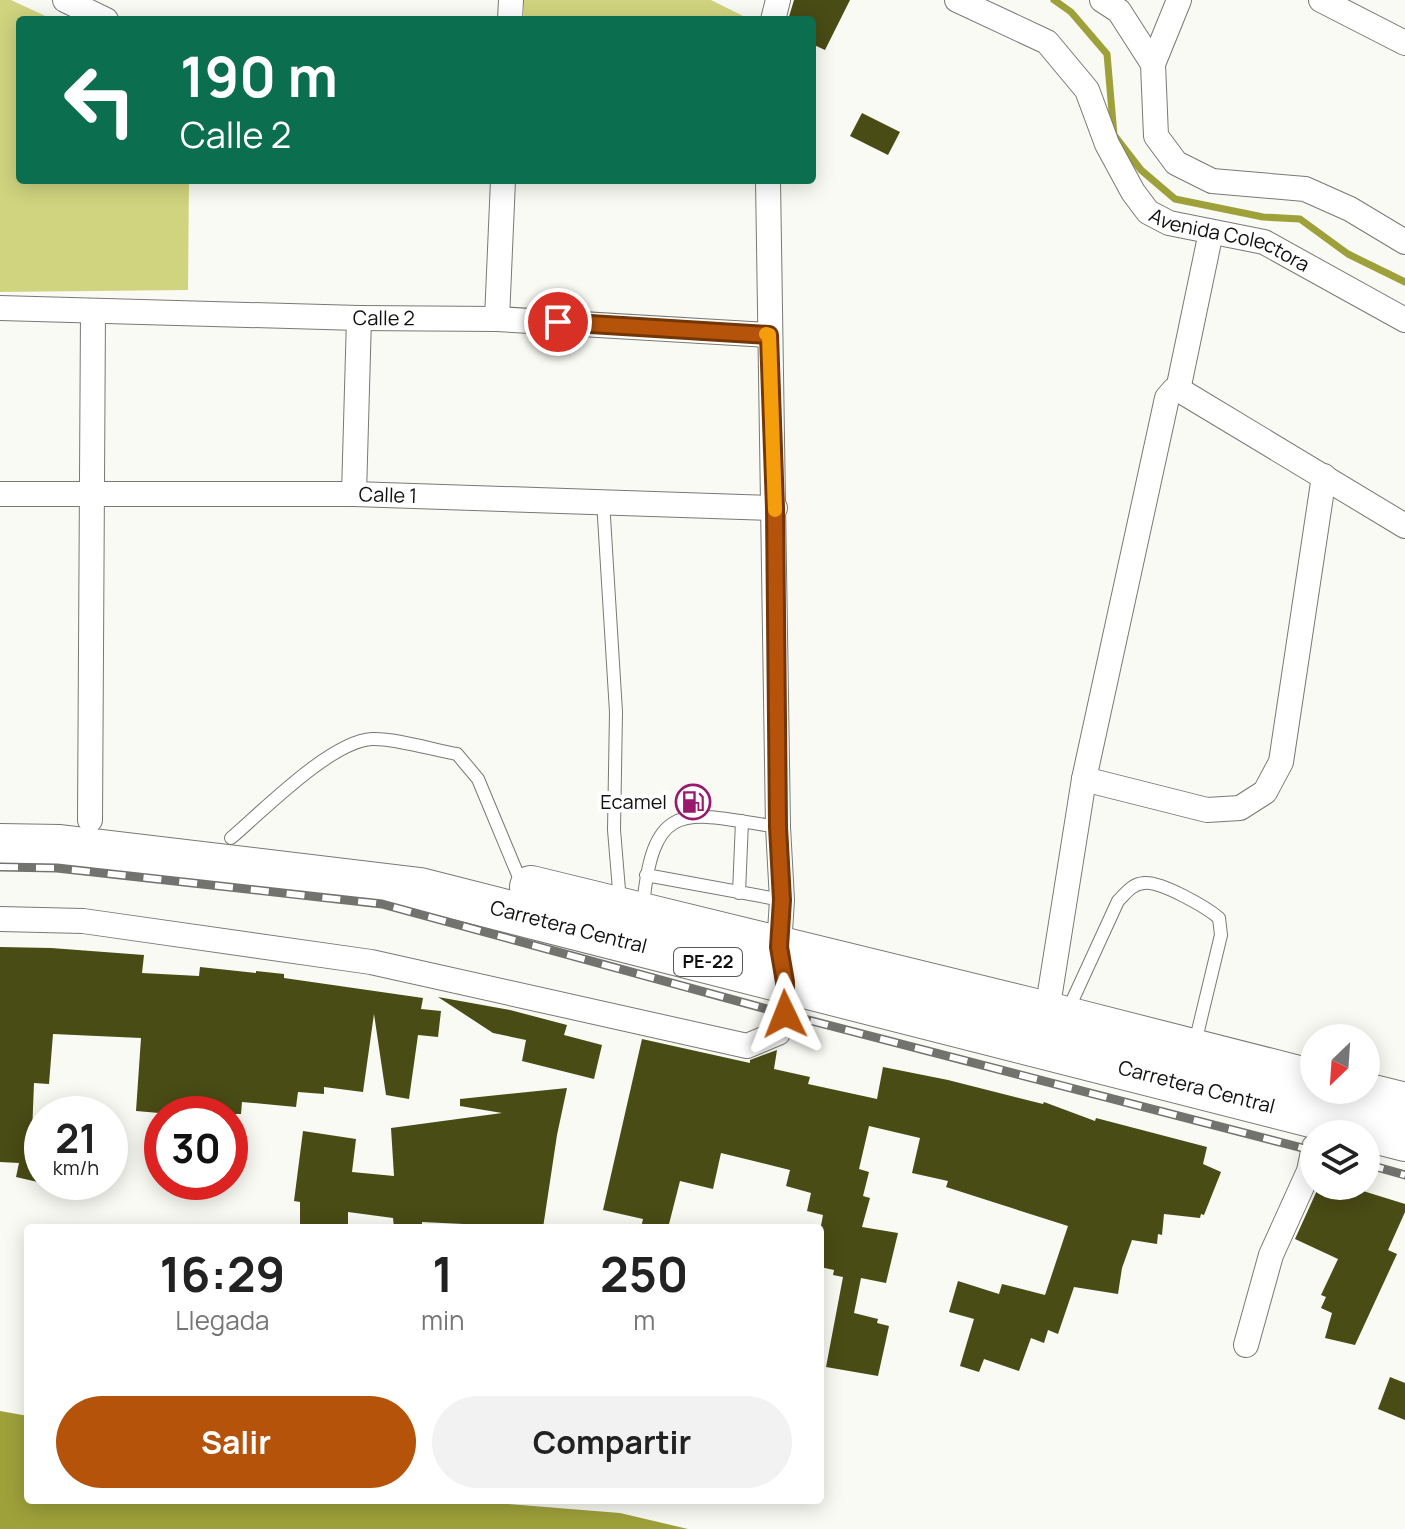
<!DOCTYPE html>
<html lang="es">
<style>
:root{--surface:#fff;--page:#f2f2f2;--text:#222;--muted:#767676;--accent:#b45309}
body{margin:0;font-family:Manrope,sans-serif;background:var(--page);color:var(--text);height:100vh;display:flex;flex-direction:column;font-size:30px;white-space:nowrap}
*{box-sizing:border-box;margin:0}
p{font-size:26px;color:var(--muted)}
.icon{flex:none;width:44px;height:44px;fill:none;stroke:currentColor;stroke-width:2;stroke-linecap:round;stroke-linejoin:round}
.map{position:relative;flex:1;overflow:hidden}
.drawer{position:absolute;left:24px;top:1224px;width:800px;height:280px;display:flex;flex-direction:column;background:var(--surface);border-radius:8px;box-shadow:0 4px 20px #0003}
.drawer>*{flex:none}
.hud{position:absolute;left:16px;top:16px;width:800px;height:168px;border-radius:8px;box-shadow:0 4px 20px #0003;background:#0b6e4f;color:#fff;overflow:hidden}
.needle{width:52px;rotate:205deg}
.buttons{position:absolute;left:1300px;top:1024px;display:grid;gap:16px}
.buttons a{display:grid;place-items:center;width:80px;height:80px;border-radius:50%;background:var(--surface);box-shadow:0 4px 20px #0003;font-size:40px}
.speed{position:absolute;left:24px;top:1096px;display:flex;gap:16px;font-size:40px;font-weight:700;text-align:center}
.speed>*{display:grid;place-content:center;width:104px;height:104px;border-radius:50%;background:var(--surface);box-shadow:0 4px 20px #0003;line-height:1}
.speed small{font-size:20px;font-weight:400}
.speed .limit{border:12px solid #d22;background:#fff;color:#111}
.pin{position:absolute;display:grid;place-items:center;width:68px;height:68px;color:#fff;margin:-34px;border:4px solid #fff;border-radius:50%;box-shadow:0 2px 8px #0007}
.me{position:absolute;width:88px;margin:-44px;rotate:358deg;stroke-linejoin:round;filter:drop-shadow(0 0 6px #0008)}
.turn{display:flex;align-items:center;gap:28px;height:168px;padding:0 32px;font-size:36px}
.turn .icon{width:104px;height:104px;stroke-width:2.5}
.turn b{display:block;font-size:56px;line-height:68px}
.eta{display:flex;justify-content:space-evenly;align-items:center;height:136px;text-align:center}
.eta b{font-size:48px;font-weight:700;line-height:56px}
.action{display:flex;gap:16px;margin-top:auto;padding:16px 32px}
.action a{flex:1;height:92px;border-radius:48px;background:var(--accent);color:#fff;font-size:32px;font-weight:700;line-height:92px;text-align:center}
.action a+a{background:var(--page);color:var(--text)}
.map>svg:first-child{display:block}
.green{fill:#d0d47f}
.water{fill:#9ea13a}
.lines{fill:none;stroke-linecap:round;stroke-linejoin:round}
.stream{stroke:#9ea13a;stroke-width:7}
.building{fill:#4a4c15}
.lane-casing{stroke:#797974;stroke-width:14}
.street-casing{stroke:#797974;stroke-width:26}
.highway-casing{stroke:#797974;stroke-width:44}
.lane{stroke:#fff;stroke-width:12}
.street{stroke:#fff;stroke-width:24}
.highway{stroke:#fff;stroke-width:42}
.rail-casing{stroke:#72726e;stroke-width:9}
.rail{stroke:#fff;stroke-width:6;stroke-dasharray:18;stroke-linecap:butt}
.route-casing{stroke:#753606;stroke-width:20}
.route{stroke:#b45309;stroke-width:14}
.slow{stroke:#f59e0b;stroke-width:14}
.labels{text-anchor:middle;stroke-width:8;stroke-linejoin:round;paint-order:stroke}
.shield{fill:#fff;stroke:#585856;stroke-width:2}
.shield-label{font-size:18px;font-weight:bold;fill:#10100e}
.street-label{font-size:20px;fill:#10100e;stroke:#fff}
.poi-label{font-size:20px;fill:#10100e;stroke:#fff;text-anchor:end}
</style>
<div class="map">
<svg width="1405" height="1529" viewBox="0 0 1405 1529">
<rect width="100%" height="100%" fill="#fafaf4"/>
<path class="green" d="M0 0H11L54 20H20V180H189L188 290 0 292Z
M524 0H711L747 18V20H524Z"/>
<path class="water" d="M0 1411 28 1416V1500H460L620 1513 688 1529H0Z"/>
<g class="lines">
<path class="stream" d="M1054 0 1071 12 1107 54 1114 135 1141 170 1175 199 1263 217 1300 219 1348 254 1405 282"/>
</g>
<path class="building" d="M794 0H850L825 50 812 44V20H788Z
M862 113 900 132 888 155 850 136Z
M0 947 51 948 144 955 142 973 199 976 200 967 256 973V971L284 974V978L423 998 421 1009 441 1011 438 1037 418 1035 409 1099 386 1095 374 1014 363 1092 324 1087V1094L298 1092 296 1107 242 1102 241 1114H171L136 1111 141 1038 53 1034 49 1084 34 1083 31 1160 42 1159V1183L16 1177 19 1163 0 1162Z
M438 997 510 1010 567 1025 564 1035 602 1045 594 1079 522 1061 526 1040 493 1033Z
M642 1039 750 1063V1060L777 1050 774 1069 810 1077 808 1084 877 1099 883 1067 948 1080 1043 1104 1044 1102 1095 1121 1096 1118 1207 1147 1203 1164 1221 1172 1204 1215 1201 1214 1200 1218 1164 1214 1162 1235 1158 1234 1157 1244 1132 1240 1122 1268 1118 1294 1074 1287 1058 1334 1048 1330 1044 1343 1031 1338 1019 1371 984 1359 979 1372 960 1366 974 1319 949 1312 958 1281 999 1294 1002 1284 1045 1295 1068 1226 946 1187 948 1181 912 1173 920 1138 869 1126 859 1169 869 1172 863 1196 870 1198 862 1227 898 1233 886 1283 861 1278 854 1313 878 1319 877 1323 889 1326 878 1376 826 1367 843 1277 833 1275 834 1270 820 1267V1231L823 1215 807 1211 811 1193 786 1186 790 1170 721 1153 713 1189 680 1181 668 1228H641L643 1219 603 1210Z
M567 1088 557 1135 543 1228 422 1222V1228H394L393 1218 348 1212V1228H300V1202L294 1201 303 1131 356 1139 352 1172 394 1176 391 1128 502 1113 460 1106V1099Z
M1319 1186H1347L1405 1204V1212L1388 1250 1397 1254 1355 1345 1325 1338 1332 1313 1321 1308 1326 1297 1321 1295 1338 1259 1295 1239Z
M1390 1377 1405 1383V1420L1378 1409Z"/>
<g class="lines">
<g class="lane-casing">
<path id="lane" d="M603 501 616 712 614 830 620 902
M231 838C263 811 331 741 372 739 394 738 434 750 457 754L478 779 523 887
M646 875 782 900
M739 893 742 821
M643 907C653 796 686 813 778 827
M1068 1010 1118 901C1126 893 1132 884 1144 883 1161 881 1206 907 1219 918L1221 935 1195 1043"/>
</g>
<g class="street-casing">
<g id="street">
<path d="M65 0 106 20"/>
<path id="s1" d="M957 0 1047 42 1087 90 1107 144 1133 192 1148 212 1169 223 1264 242 1405 320"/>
<path d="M1102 0 1119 11 1153 64 1156 136 1176 163 1212 181 1305 189 1350 209 1405 242"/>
<path d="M1321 0 1405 43"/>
<path d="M510 20 511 0"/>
<path d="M773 20 778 0"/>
<path d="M1153 64 1179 0"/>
<path id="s2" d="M0 308 359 318 497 319 769 335"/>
<path d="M497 319 503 180"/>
<path d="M1178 390 1211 232"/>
<path id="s3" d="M0 494H354L775 508"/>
<path d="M354 494 359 318"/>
<path d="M1084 779 1207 810 1240 808 1265 792 1281 762 1324 476"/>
<path d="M90 820 93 311"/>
<path d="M0 919 83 921 371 962 747 1046 778 1033 785 1014V982L779 947 782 900 778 827 768 180"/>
<path d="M1045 1024 1084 779 1167 398 1174 390 1181 391 1405 526"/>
<path d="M1246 1345 1271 1255 1309 1171 1314 1147"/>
</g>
</g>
<g class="highway-casing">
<g id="highway">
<path id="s4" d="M0 845 60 846 420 889 1405 1140"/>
<path d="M531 887 1047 1013 1314 1081"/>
<path d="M1349 1090 1405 1104"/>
</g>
</g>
<use href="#lane" class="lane"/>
<use href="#street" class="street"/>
<use href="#highway" class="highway"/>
<g class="rail-casing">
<path id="rail" d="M0 867 57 868 382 904 785 1014 1314 1151
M1366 1164 1405 1175"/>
</g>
<use href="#rail" class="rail"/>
</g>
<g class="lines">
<g class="route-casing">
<path id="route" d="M558 322 769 335 775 508 778 827 782 900 779 947 785 982V1014"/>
</g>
<use href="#route" class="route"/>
<path class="slow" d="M766 334 769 335 775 510"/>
</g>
<defs>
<g id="fuel-ring" transform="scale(1.8)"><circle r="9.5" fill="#fff" stroke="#9a196d" stroke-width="1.5"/><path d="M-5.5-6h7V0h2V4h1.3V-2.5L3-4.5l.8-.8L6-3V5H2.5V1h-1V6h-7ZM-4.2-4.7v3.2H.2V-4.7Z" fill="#9a196d"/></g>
</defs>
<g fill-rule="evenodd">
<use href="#fuel-ring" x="693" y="802"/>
</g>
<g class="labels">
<rect class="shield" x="674" y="948" width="68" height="28" rx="6"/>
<g class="shield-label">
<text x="708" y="968">PE-22</text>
</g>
<g class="street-label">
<text dy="7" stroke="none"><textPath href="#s1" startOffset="386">Avenida Colectora</textPath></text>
<text dy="7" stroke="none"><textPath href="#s2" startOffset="384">Calle 2</textPath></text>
<text dy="7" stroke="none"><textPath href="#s3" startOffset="388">Calle 1</textPath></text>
<text dy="7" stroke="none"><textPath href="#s4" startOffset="576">Carretera Central</textPath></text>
<text dy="7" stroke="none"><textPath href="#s4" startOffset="1224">Carretera Central</textPath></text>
</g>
<g class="poi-label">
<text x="667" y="809">Ecamel</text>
</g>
</g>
</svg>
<div class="buttons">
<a><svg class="needle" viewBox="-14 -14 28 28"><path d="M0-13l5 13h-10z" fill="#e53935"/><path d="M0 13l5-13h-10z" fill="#767676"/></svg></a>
<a><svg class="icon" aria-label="layers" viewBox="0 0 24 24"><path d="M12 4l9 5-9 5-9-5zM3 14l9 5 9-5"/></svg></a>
</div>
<div class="speed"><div>21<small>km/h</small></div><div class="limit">30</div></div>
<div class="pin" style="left:558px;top:322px;background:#d93025"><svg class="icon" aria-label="arrive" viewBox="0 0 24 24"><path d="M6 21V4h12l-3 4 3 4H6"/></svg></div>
<svg class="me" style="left:785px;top:1014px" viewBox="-20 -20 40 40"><path d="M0-17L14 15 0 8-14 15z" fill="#b45309" stroke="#fff" stroke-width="4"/></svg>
<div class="hud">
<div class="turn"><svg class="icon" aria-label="left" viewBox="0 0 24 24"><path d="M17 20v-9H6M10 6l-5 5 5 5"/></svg><div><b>190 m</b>Calle 2</div></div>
</div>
<section class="drawer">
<div class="eta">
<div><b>16:29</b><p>Llegada</p></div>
<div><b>1</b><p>min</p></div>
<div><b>250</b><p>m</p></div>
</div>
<div class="action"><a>Salir</a><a>Compartir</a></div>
</section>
</div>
